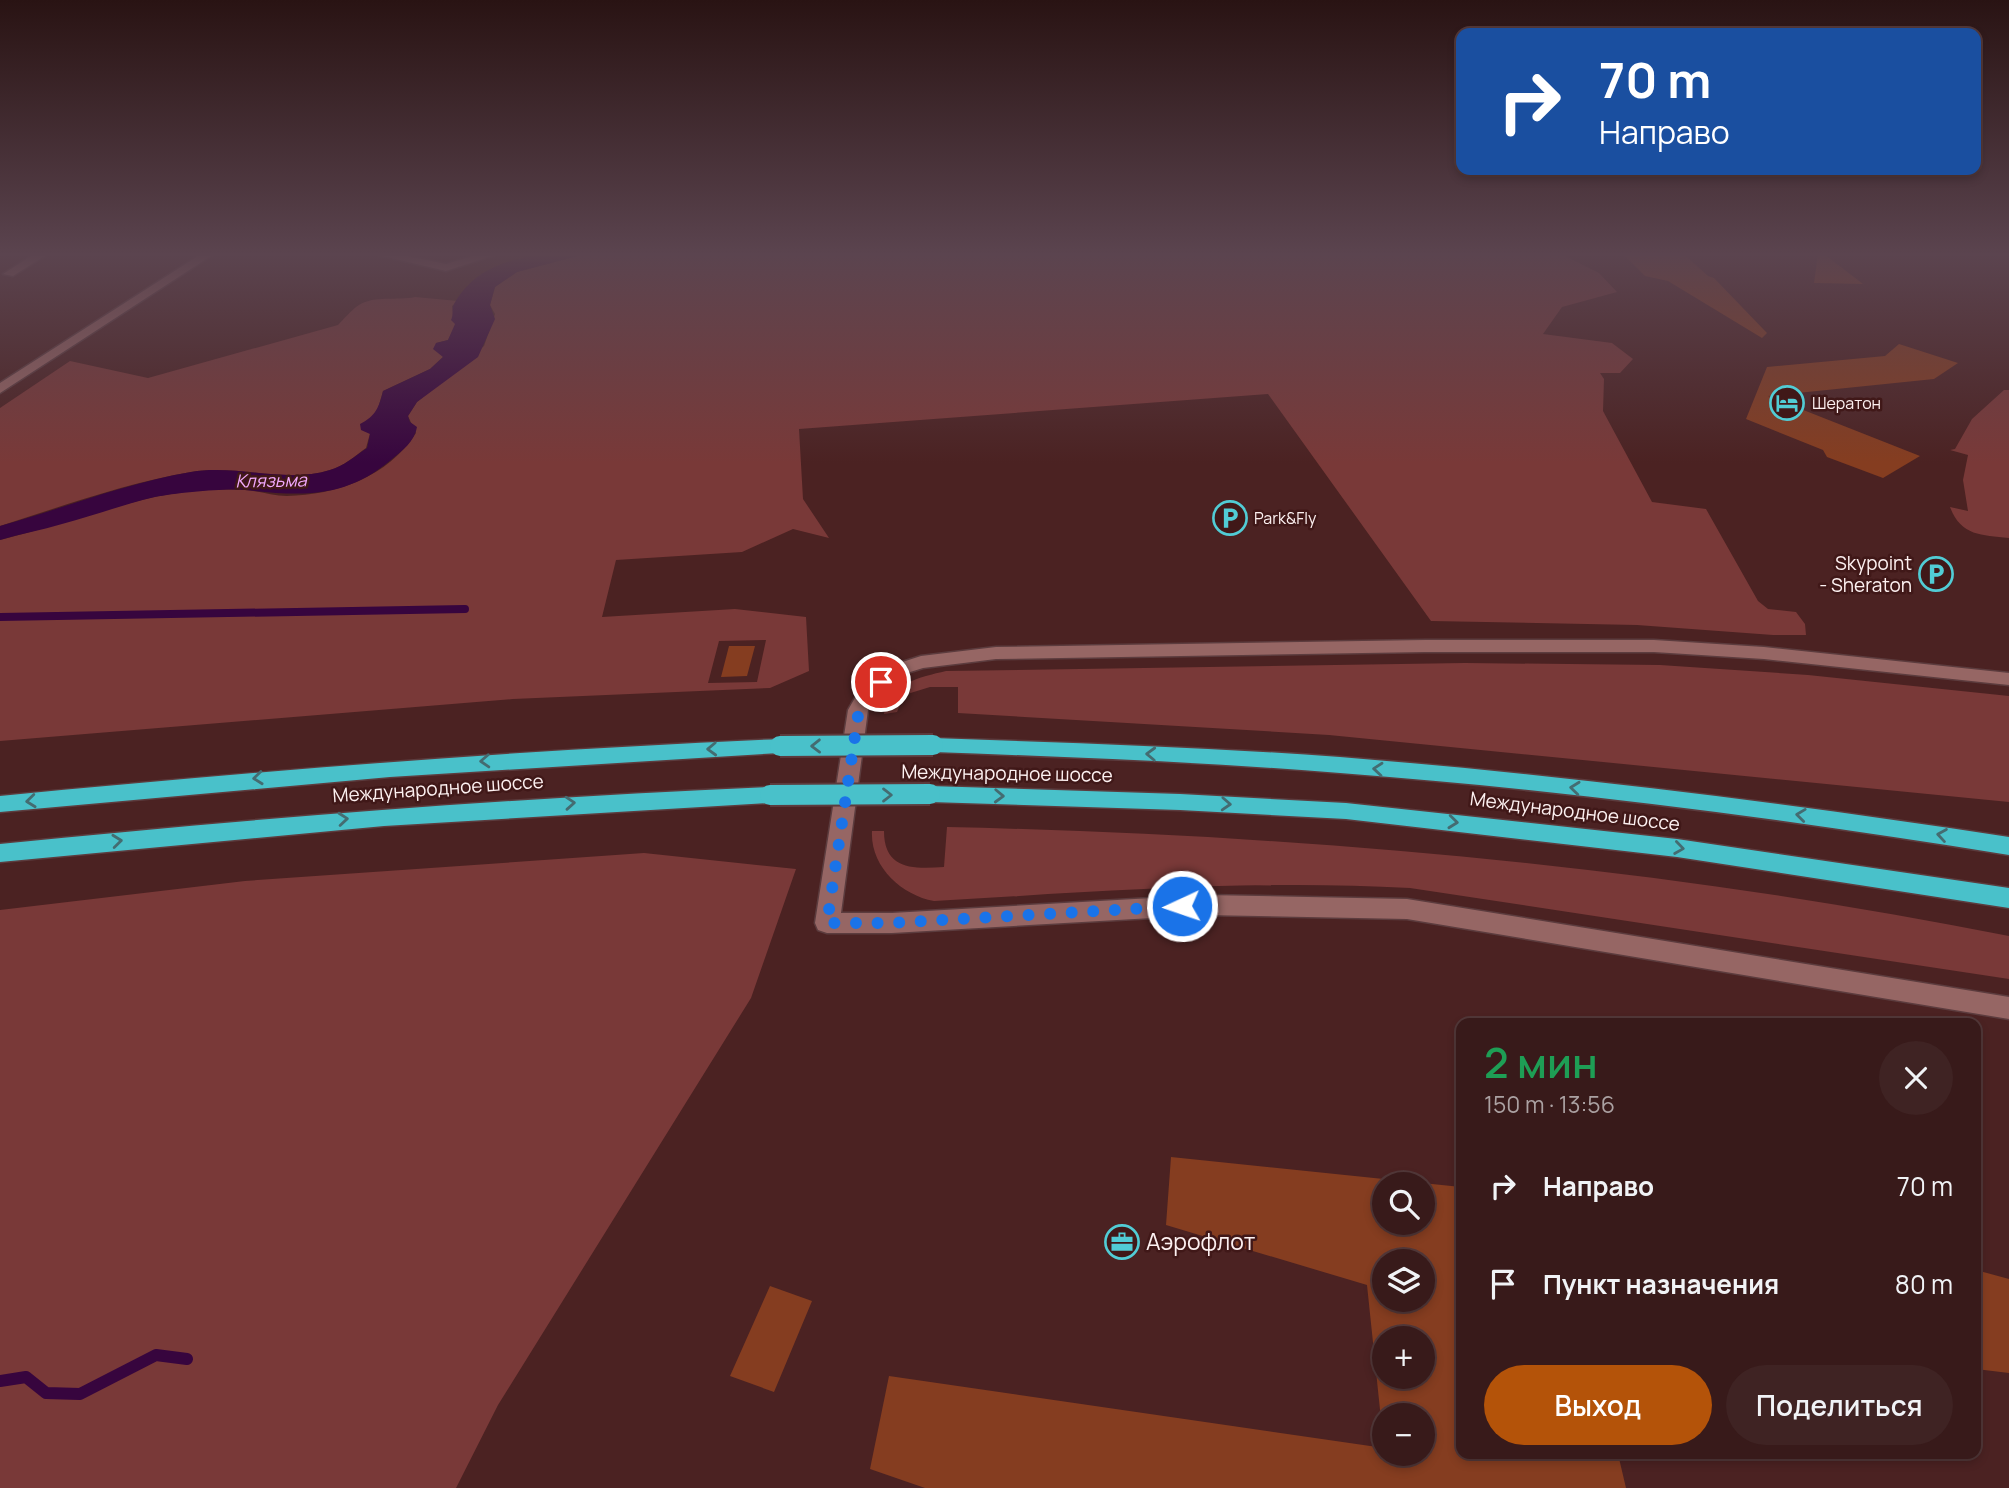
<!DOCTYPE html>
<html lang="ru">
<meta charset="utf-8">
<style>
:root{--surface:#381a1a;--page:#3f2323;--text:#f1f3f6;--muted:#aba1a2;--line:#523839;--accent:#b45309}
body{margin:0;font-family:Manrope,sans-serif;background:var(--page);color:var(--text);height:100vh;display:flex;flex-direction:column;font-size:26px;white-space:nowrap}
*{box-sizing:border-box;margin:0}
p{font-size:23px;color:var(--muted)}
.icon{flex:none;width:38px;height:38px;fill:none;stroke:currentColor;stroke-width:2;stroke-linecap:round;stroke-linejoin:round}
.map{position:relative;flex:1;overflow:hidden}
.sheet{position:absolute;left:1456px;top:1018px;width:525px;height:441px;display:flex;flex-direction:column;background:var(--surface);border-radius:14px;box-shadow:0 4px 10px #0003,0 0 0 2px var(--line)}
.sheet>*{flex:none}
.guide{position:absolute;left:1456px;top:28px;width:525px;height:147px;border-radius:14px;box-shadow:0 4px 10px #0003,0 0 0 2px var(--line);background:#1a4fa0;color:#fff;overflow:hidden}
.buttons{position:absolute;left:1372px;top:1172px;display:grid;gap:14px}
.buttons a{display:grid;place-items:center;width:63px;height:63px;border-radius:50%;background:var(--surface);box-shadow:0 4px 10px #0003,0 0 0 2px var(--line);font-size:35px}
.pin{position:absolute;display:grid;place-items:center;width:60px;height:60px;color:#fff;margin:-30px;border:4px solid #fff;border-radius:50%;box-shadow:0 2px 7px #0007}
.me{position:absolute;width:77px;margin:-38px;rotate:267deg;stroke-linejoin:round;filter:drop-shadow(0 0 5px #0008)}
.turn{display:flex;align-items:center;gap:24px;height:147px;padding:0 28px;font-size:32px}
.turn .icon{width:91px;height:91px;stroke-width:2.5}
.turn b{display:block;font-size:49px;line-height:60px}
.round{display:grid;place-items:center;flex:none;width:74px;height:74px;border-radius:37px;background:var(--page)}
.summary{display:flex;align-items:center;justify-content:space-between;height:119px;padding:0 28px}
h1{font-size:42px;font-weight:600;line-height:52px;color:#1e9e55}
.action{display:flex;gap:14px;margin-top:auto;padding:14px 28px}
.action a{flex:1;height:80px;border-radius:42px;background:var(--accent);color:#fff;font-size:28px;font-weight:600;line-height:80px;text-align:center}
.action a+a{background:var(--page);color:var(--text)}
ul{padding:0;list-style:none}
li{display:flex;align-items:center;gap:21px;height:98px;padding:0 28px}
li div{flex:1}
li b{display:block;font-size:26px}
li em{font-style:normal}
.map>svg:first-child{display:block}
.green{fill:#793938;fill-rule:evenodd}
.water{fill:#37053e}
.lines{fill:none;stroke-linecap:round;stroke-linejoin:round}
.stream-far1{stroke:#37053e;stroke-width:8}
.stream{stroke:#37053e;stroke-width:12}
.building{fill:#853d20;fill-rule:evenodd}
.minor-casing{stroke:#5c3c3e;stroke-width:3}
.highway-casing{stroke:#5c3c3e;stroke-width:3}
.minor{fill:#966664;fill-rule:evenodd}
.highway{fill:#49c1ca;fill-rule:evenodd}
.highway-bridge-casing{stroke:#5c3c3e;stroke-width:24;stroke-linecap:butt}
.highway-bridge{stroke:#49c1ca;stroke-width:20}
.oneway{stroke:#446c71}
.route{stroke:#1a73e8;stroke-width:12;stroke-dasharray:0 21.6}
.labels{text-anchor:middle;stroke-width:5;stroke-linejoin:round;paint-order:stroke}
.far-poi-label{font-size:16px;fill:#fdf1f1;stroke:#401818;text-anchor:start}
.far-water-label{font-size:18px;font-style:italic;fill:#f1a8fc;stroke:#401818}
.poi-label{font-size:19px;fill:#fdf1f1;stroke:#401818;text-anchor:end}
.street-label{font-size:19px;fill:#fdf1f1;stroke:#401818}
.near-poi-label{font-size:23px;fill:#fdf1f1;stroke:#401818;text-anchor:start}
</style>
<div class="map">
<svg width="2009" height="1488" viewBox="0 0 2009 1488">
<rect width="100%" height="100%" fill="#4b2222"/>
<path class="green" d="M585 254H1561L1599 273 1617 292 1562 307 1543 334 1612 343 1633 359 1620 373H1600L1604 379 1603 411 1652 502 1706 509 1758 601 1768 609 1796 612 1805 624 1806 635H1773L1637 625 1431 621 1268 394 799 429 803 499 829 538 793 529 742 552 616 560 602 617 735 609 806 617 809 671 770 688 513 699 0 741V540C52 527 103 509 154 497 181 491 217 488 245 490 259 491 273 496 287 496 336 495 388 477 416 433L408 416 417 402 484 346 495 314 490 305 495 287 517 272ZM766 640 757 682 708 683 719 641Z
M415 297 458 301 452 306 456 324 448 340 436 343 443 357 430 369 383 391C378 410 371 428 366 448 355 456 344 466 330 470 286 484 237 464 191 472 126 483 63 506 0 526V408L70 361 148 378 338 325C344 319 351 310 359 305 375 295 397 301 415 297Z
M2004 390H2009V538C1981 535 1961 536 1950 507L1968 511 1963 480 1968 455 1950 450 1955 449 1972 419Z
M1465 663 1660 665 1808 675 2009 696V802L1329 735 958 713V687H930L904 695 897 712 884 714C888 684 920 677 946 671Z
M947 827C1304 835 1659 866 2009 936V979L1410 888C1251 879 1093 892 934 901 901 895 870 866 872 831H884C884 870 913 869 944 867Z
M644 853 796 869 751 998 498 1405 456 1488H0V910L245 881Z"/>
<path class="water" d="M538 254H585L517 272 495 287 490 305 495 319 478 357 417 402 408 416 410 422 417 427C415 441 402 451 391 460 344 499 303 496 245 490 223 488 177 493 155 497 124 504 93 516 62 524 42 530 20 534 0 540V526C64 508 126 483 191 472 237 464 286 484 330 470 344 466 355 456 367 448L370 434 361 430 360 424C376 416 379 407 383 391L430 369 443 357 433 349 436 343 448 340 455 324 451 320C454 314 451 309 454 304 475 269 501 263 538 254Z"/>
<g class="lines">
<path class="stream-far1" d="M0 617 465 609"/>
<path class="stream" d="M0 1381 26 1377 46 1393 80 1394 156 1355 187 1359"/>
</g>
<path class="building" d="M1623 254H1684L1708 276 1714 278 1767 333 1762 338 1668 281 1645 276Z
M1818 254H1824L1863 284 1814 283Z
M1899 344 1958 363 1934 379 1768 396 1920 456 1883 478 1827 457 1823 450 1746 419 1767 367 1885 356Z
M729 646H755L747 676 721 677Z
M1171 1157 1461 1187V1454H1618L1626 1488H925L870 1469 889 1376 1384 1448 1367 1285 1166 1225ZM1384 1185H1423V1223H1384ZM1384 1262H1423V1300H1384ZM1384 1339H1423V1377H1384ZM1384 1416H1423V1454H1384Z
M1976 1270 2009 1279V1373L1976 1369Z
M770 1286 812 1301 774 1392 730 1376Z"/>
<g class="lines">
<g class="minor-casing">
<path id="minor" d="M34 254H48L13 276 3 274Z
M201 254H214L0 393V383Z
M374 254H397L446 264 479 254H498L446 271Z
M1425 640H1654L1764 647 2009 673V685L1764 659 1654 652H1425L996 659 923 668 907 673 875 698 868 710 841 913H892L1205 895 1407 899 2009 997V1019L1407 919 1205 915 892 933H827L818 930 815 923 848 710 860 689 893 665 921 656 996 647Z"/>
</g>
<g class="highway-casing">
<path id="highway" d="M933 738C1069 743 1205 747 1340 757 1564 775 1787 803 2009 837V855C1787 819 1564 790 1340 773 1205 762 1069 757 933 752L926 750 922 745 926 740Z
M780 739 787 741 791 746 787 751 780 753 390 777 0 812V796C260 771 519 750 780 739Z
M930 786 1180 794 1346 803 1677 839 2009 888V908L1677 857 1346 819 1180 810 930 802 922 800 919 794 922 788Z
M770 787 778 789 781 795 778 801 770 803 384 826 0 862V844C256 818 513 798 770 787Z"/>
</g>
<use href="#minor" class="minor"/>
<use href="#highway" class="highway"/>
<g class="highway-bridge-casing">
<path id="highway-bridge" d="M780 746 933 745
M770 795 930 794"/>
</g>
<use href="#highway-bridge" class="highway-bridge"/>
</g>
<defs><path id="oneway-chevron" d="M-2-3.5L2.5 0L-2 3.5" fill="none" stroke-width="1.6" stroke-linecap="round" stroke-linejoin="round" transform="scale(1.75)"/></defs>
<g class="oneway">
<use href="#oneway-chevron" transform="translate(816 746) rotate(179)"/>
<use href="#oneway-chevron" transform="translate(712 749) rotate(178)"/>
<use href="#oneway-chevron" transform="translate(1151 754) rotate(-178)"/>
<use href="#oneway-chevron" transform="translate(485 761) rotate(177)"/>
<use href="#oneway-chevron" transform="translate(1378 769) rotate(-175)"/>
<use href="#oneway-chevron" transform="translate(258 778) rotate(174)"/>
<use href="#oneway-chevron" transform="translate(1575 788) rotate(-174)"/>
<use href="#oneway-chevron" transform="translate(887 795)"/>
<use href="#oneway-chevron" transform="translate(999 796) rotate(2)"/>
<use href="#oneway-chevron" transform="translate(31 801) rotate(174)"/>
<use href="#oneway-chevron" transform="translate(570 803) rotate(-4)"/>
<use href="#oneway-chevron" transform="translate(1226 804) rotate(3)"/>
<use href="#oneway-chevron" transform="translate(1801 815) rotate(-173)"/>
<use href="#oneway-chevron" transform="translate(343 819) rotate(-5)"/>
<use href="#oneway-chevron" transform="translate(1453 822) rotate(6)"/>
<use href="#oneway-chevron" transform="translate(1942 835) rotate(-171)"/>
<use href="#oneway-chevron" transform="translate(117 841) rotate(-6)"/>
<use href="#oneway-chevron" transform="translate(1679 848) rotate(8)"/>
</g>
<linearGradient id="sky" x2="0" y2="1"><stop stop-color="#291313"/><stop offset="0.55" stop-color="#5b444f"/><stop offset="1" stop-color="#5b444f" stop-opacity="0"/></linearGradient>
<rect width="2009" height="463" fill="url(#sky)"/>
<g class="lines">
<path class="route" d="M881 682 867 694 859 709 827 923H892L1182 906"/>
</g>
<defs>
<g id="hotel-ring" transform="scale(1.75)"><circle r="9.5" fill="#401818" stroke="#51ccd5" stroke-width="1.5"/><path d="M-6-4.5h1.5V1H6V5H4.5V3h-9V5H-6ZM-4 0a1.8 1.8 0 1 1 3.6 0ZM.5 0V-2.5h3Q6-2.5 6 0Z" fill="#51ccd5"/></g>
<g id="parking-ring" transform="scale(1.75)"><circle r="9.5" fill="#401818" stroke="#51ccd5" stroke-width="1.5"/><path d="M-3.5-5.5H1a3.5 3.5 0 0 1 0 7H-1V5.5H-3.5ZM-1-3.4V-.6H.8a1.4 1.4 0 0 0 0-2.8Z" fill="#51ccd5"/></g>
<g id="office-ring" transform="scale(1.75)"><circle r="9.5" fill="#401818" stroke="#51ccd5" stroke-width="1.5"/><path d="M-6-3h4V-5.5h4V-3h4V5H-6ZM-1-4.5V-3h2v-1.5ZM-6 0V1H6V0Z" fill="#51ccd5"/></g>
</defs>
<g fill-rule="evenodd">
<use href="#hotel-ring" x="1787" y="403"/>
<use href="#parking-ring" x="1230" y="518"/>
<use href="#parking-ring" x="1936" y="574"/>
<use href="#office-ring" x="1122" y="1242"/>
</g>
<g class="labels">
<g class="far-poi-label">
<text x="1812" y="409">Шератон</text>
<text x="1254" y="524">Park&amp;Fly</text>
</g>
<g class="far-water-label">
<text transform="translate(271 481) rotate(-1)" y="6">Клязьма</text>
</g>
<g class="poi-label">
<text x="1912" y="570">Skypoint<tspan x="1912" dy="22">- Sheraton</tspan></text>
</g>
<g class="street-label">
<text transform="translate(1007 773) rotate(1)" y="7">Международное шоссе</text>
<text transform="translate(438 788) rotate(-4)" y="7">Международное шоссе</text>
<text transform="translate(1575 811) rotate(7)" y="7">Международное шоссе</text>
</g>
<g class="near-poi-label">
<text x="1146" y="1250">Аэрофлот</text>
</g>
</g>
</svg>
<div class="buttons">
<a><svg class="icon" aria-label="search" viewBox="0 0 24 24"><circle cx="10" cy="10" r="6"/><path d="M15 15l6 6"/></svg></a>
<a><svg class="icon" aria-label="layers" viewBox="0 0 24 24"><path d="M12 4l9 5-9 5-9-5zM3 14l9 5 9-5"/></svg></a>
<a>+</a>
<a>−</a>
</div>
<div class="pin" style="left:881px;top:682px;background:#d93025"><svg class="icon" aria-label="arrive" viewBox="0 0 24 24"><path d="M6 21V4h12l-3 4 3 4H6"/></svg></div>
<svg class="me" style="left:1182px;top:906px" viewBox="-20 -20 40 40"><circle r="17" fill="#1a73e8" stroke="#fff" stroke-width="3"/><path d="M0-11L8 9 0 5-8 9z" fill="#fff"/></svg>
<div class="guide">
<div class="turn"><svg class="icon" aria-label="right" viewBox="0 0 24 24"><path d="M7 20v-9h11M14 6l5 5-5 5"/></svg><div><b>70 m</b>Направо</div></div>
</div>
<section class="sheet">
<div class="summary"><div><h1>2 мин</h1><p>150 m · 13:56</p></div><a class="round"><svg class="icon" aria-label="close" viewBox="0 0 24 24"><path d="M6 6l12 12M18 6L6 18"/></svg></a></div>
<ul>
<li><svg class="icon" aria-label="right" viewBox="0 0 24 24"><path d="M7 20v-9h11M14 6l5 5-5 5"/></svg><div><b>Направо</b></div><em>70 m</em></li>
<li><svg class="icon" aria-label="arrive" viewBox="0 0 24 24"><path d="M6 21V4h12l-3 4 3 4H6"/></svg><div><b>Пункт назначения</b></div><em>80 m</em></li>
</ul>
<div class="action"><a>Выход</a><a>Поделиться</a></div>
</section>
</div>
